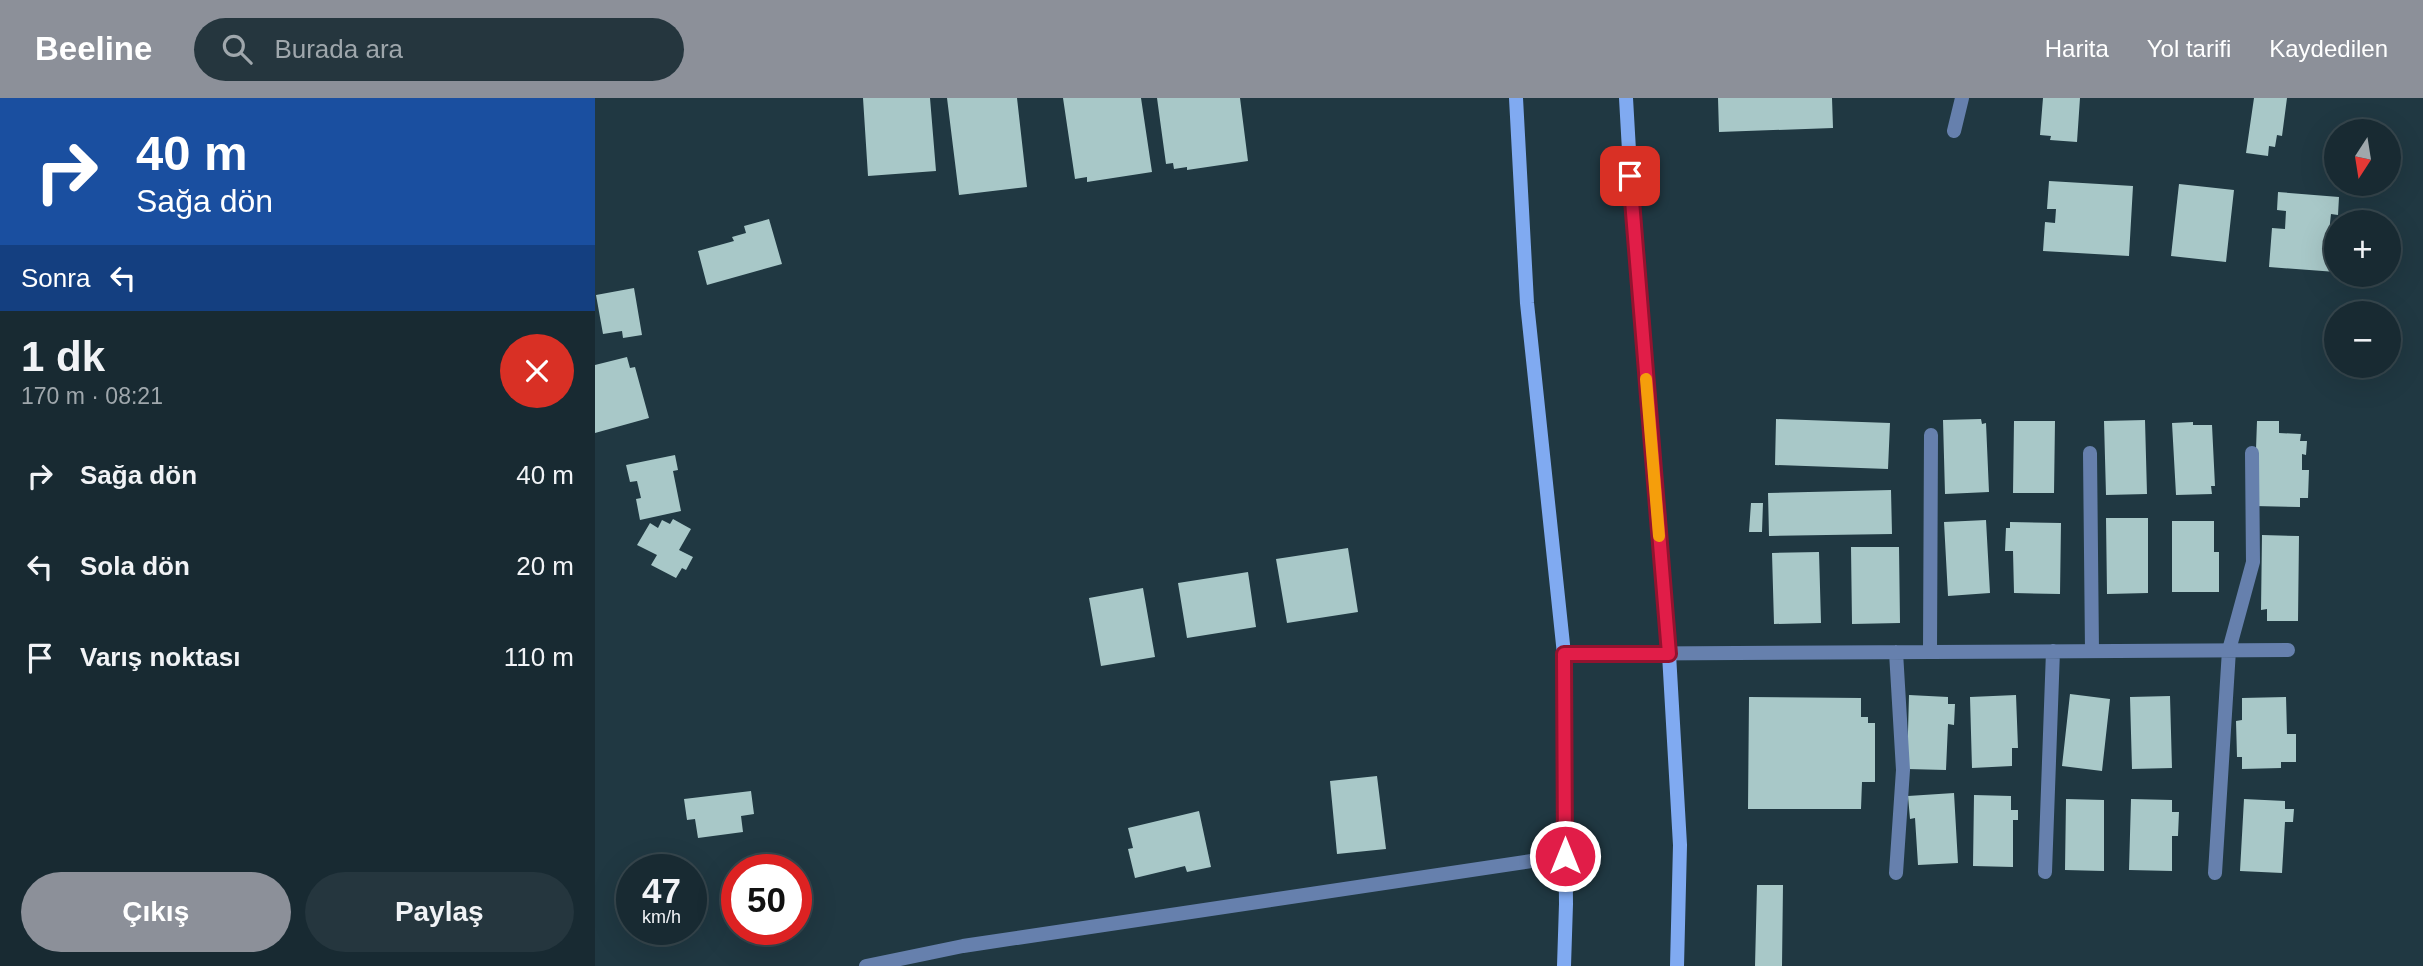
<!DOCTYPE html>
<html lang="tr">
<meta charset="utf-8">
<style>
:root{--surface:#182a32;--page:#25363e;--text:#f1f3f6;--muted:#9fa7ac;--line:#36464d;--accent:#8c9099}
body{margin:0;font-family:Arial,sans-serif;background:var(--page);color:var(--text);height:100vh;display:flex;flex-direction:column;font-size:26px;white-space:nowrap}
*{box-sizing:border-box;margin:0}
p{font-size:23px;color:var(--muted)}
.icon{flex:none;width:38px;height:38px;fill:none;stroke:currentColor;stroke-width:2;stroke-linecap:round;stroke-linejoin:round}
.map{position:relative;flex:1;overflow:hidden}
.side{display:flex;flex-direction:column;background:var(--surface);width:595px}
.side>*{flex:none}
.banner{background:#1a4fa0;color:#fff;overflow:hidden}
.needle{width:46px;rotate:192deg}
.fabs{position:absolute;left:1729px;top:21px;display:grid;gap:14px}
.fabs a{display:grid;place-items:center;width:77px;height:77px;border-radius:50%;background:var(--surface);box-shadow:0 7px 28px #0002,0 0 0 2px var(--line);font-size:35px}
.speed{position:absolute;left:21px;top:756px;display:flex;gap:14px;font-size:35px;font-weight:700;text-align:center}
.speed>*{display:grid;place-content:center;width:91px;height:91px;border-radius:50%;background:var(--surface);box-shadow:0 7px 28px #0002,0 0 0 2px var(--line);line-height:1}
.speed small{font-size:18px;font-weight:400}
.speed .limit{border:10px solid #d22;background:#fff;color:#111}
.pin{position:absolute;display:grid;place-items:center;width:60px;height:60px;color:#fff;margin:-30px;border-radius:14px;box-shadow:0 4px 10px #0006}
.me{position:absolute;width:77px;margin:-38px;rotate:0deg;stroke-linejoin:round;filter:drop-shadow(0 0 5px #0008)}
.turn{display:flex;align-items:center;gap:24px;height:147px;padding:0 21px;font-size:32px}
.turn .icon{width:91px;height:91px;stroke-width:2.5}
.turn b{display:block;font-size:49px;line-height:60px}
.then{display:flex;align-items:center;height:66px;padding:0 21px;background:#0003;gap:14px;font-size:26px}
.round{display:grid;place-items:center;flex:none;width:74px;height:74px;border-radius:37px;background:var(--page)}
.head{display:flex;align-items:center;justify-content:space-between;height:119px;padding:0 21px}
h1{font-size:42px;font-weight:800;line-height:52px}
.action{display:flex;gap:14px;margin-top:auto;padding:14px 21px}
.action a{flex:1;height:80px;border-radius:42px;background:var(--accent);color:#fff;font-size:28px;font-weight:800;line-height:80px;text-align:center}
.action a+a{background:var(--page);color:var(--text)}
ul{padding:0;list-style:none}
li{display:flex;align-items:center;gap:21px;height:91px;padding:0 21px}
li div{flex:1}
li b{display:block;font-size:26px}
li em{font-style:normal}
header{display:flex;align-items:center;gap:42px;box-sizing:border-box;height:98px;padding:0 35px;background:var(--accent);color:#fff}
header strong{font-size:33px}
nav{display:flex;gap:38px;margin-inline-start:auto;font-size:24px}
.search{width:490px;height:63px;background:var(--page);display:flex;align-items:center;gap:18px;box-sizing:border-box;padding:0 24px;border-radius:38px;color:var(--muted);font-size:26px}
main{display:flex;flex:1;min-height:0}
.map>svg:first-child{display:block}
.building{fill:#a8c8c8}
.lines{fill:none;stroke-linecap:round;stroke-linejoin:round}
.street{stroke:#6680ad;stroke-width:14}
.secondary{stroke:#80aaf1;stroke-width:14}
.route-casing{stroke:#92132f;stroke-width:18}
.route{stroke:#e11d48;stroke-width:12}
.slow{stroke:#f59e0b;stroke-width:12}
</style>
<header>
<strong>Beeline</strong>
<div class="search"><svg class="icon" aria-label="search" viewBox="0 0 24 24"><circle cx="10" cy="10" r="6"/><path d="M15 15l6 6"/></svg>Burada ara</div>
<nav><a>Harita</a><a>Yol tarifi</a><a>Kaydedilen</a></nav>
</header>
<main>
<section class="side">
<div class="banner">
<div class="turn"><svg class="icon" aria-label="right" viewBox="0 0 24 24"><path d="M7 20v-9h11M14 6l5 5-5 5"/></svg><div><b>40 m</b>Sağa dön</div></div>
<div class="then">Sonra<svg class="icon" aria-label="left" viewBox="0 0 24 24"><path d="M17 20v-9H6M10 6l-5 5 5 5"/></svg></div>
</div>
<div class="head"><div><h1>1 dk</h1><p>170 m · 08:21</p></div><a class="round" style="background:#d93025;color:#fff"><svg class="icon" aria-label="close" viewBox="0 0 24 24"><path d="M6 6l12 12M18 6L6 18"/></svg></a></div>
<ul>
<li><svg class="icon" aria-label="right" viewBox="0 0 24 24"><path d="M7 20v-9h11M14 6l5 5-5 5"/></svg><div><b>Sağa dön</b></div><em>40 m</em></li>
<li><svg class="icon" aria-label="left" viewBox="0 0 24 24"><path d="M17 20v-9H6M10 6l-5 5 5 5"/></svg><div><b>Sola dön</b></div><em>20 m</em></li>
<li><svg class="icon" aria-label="arrive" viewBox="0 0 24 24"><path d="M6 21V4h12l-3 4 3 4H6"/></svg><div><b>Varış noktası</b></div><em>110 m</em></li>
</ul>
<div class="action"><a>Çıkış</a><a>Paylaş</a></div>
</section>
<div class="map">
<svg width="1828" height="868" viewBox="0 0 1828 868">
<rect width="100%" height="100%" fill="#203842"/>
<path class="building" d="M268 0H335L341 73 273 78Z
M352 0H422L432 89 364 97Z
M468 0H546L557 74 492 84V79L480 81Z
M562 0H645L653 63 592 72V69L579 71 578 65 571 66Z
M1123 0H1237L1238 30 1124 34Z
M1448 0H1485L1482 44 1455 42 1456 38 1445 37Z
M1659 0H1692L1687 38 1682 37 1680 49 1674 48 1673 58 1651 55Z
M1454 83 1538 88 1534 158 1448 153 1450 124 1460 125 1461 111H1452Z
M1584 86 1639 92 1631 164 1576 158Z
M1683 94 1744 99 1743 117 1736 116 1734 134 1741 135V174L1674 169 1677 130 1690 131 1691 113 1682 112Z
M174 121 187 166 112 187 103 153 139 143 137 139 151 135 149 128Z
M39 190 47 237 28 240 27 233 8 236 1 197Z
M32 259 35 270 40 269 54 320 0 335V267Z
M1181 321 1295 325 1293 371 1180 367Z
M1386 321 1387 326 1391 325 1394 394 1350 396 1348 322Z
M1550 322 1552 396 1511 397 1509 323Z
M1419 323H1460L1459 395H1418Z
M1662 323H1684V335L1706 336 1705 343H1712L1711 357 1707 356V372H1714L1713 400H1705V409L1659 408Z
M1598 324V327H1617L1620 388H1616L1617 396 1581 397 1577 325Z
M80 357 83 372 78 373 86 413 45 422 41 401 46 400 42 383 35 384 31 367Z
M1296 392 1297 436 1174 438 1173 395Z
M1156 405H1168L1167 434H1154Z
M1511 420H1553V495L1512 496Z
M78 421 96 431 84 452 98 459 91 472 87 470 81 480 56 467 62 457 42 447 55 425 63 430 67 422 75 426Z
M1391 422 1395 495 1353 498 1349 424Z
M1577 423H1619V454H1624V494H1577Z
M1415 424 1466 425 1465 496 1419 495 1418 453H1410L1411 430H1415Z
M1667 437 1704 438 1703 523H1672V511L1666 512Z
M1256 449H1304L1305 525 1257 526Z
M753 450 763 514 692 525 681 461Z
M1224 454 1226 525 1179 526 1177 455Z
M653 474 661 529 592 540 583 485Z
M548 490 560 559 506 568 494 500Z
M1475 596 1515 601 1507 673 1467 668Z
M1314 597 1353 599V606H1360L1359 627 1353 626 1351 672 1312 671Z
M1421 597 1423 650H1417V668L1377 670 1375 599Z
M1575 598 1577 670 1537 671 1535 599Z
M1154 599 1266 600V619H1273V625H1280V684H1267L1266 711H1153Z
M1691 599 1692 636H1701V664H1686V670L1647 671V659H1642L1641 623 1647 622V600Z
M782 678 791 751 742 756 735 683Z
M156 693 159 716 146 718 148 734 103 740 100 721 92 722 89 701Z
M1359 695 1363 765 1323 767 1320 720 1315 721 1313 698Z
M1379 697 1416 698V712H1423V722H1418V769L1378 768Z
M1471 701 1509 702V773L1470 772Z
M1536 701 1577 702V714H1584L1583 738H1577V773L1534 772Z
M1649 701 1690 703V711H1699L1698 724H1690L1687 775 1645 773Z
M604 713 616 769 592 774 590 768 540 780 533 751 538 750 533 730Z
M1162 787H1188L1187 868H1160Z"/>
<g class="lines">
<path class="street" d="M1359 33 1367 0
M1495 355 1497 553
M1301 554 1308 672 1301 775
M1335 554 1336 337
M969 556 1693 552
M1450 774 1458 553
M1620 775 1634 552 1658 464 1657 355
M271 868 368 848 970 758"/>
<path class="secondary" d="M921 0 932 205 969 556 971 806 969 868
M1031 0 1037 105 1074 556 1085 747 1082 868"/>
</g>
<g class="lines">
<g class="route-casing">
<path id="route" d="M970 758 969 556H1074L1035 78"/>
</g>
<use href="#route" class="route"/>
<path class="slow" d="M1051 281 1064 438"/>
</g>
</svg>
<div class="fabs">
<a><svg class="needle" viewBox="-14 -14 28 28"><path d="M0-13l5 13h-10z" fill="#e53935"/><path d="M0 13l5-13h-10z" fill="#9fa7ac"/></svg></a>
<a>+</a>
<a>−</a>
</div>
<div class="speed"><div>47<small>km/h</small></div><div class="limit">50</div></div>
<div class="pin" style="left:1035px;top:78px;background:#d93025"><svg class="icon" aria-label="arrive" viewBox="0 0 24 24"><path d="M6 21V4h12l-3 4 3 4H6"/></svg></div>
<svg class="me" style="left:970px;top:758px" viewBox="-20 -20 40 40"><circle r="17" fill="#e11d48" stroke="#fff" stroke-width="3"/><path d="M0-11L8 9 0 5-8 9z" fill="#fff"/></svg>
</div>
</main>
